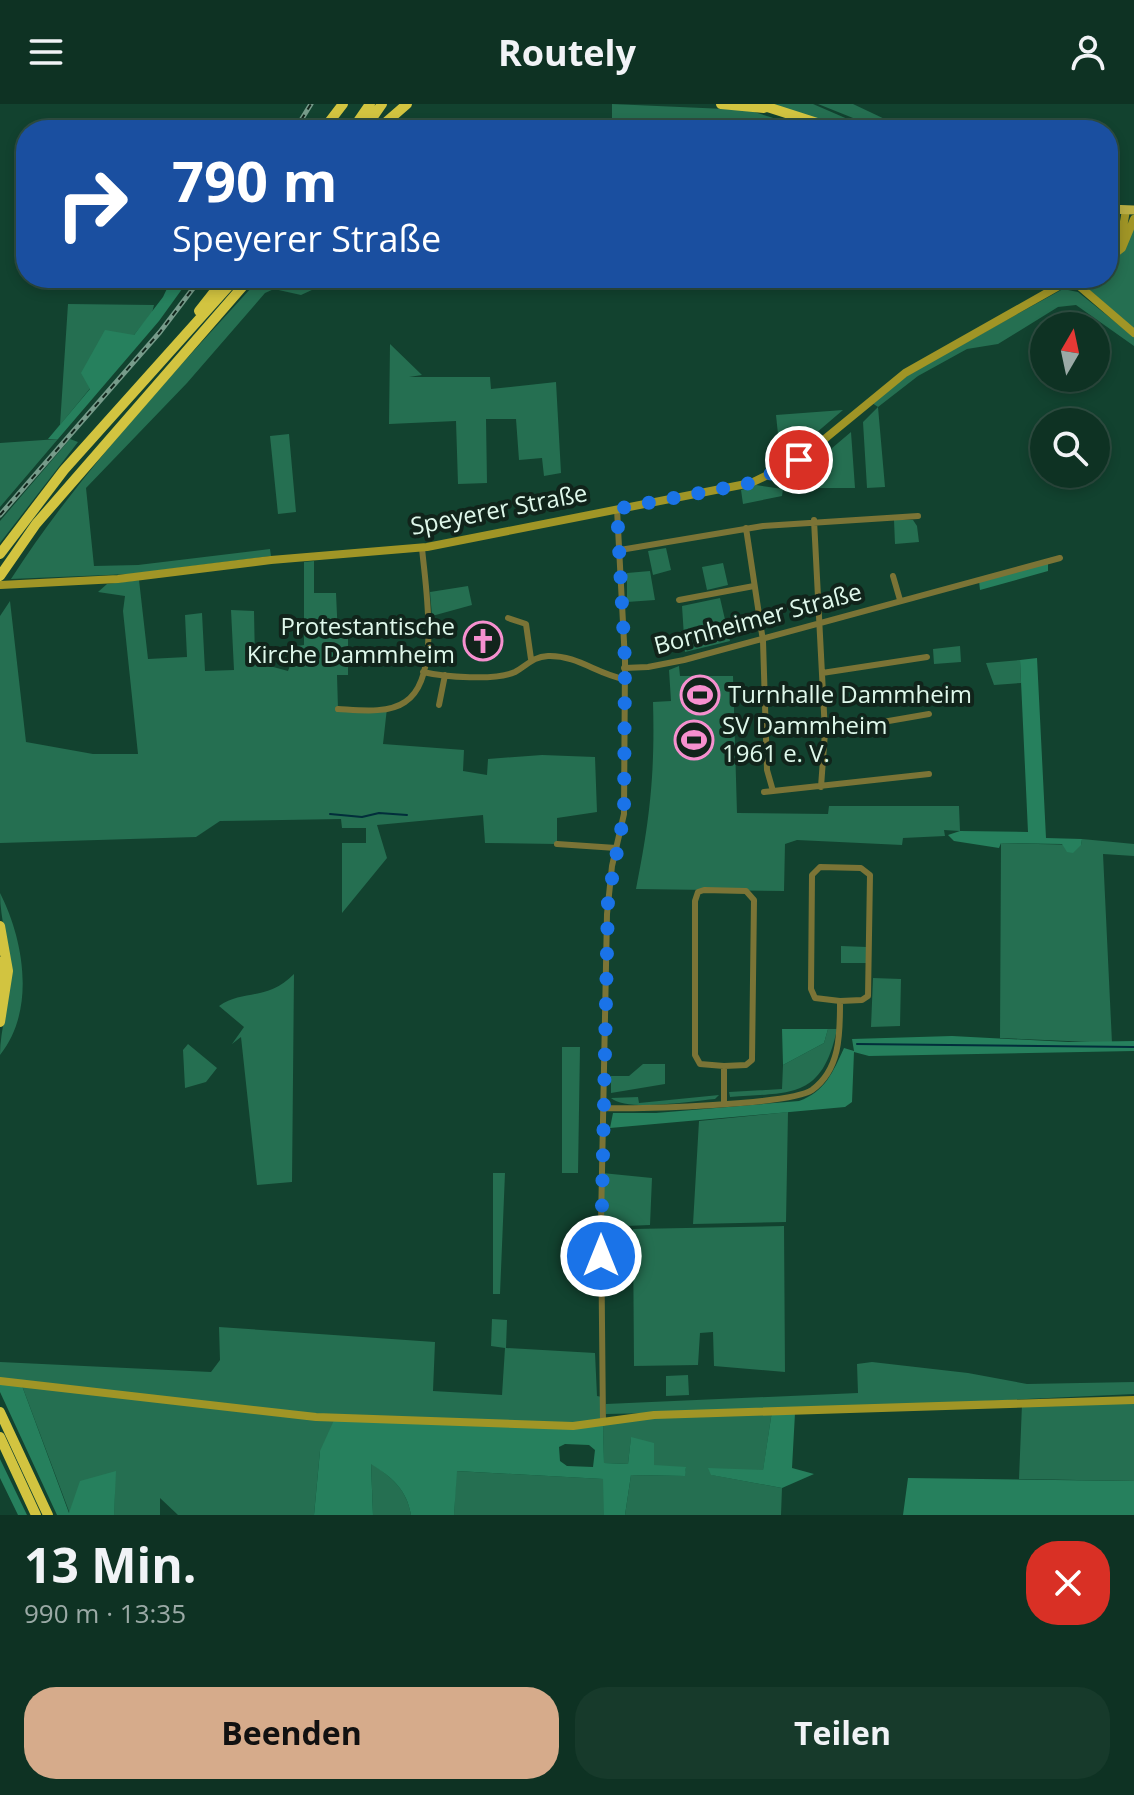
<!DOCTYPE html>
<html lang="de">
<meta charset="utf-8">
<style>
:root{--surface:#0e3223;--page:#173a2b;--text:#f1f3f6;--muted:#9baaa6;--line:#2e4d41;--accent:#d6ab8b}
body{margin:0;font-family:"Open Sans",sans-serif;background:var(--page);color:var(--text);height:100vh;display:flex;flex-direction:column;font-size:30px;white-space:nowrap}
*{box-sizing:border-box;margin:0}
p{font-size:26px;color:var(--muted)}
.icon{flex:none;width:44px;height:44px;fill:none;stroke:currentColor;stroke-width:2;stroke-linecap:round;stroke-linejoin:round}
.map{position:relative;height:1411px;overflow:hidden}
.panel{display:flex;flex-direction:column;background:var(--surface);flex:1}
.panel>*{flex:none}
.top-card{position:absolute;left:16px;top:16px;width:1102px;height:168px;border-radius:32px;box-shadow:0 4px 12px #0003,0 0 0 2px var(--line);background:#1a4fa0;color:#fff;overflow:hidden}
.needle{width:52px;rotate:9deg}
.controls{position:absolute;left:1030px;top:208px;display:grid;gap:16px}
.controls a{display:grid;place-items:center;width:80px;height:80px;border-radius:50%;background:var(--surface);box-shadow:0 4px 12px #0003,0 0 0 2px var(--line);font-size:40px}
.pin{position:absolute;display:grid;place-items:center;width:68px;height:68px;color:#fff;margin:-34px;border:4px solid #fff;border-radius:50%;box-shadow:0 2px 8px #0007}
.me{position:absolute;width:88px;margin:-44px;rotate:0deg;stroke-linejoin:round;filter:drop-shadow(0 0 6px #0008)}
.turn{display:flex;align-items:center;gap:28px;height:168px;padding:0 24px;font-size:36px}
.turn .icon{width:104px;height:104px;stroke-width:2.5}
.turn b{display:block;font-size:56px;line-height:68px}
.round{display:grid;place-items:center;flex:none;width:84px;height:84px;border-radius:32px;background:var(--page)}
.headline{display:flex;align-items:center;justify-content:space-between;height:136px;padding:0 24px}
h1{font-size:48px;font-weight:700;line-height:60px}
.cta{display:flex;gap:16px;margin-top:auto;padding:16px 24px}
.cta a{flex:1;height:92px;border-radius:32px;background:var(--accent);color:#111;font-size:32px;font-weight:700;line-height:92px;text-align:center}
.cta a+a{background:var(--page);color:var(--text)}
header{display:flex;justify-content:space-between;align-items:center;height:104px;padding:0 24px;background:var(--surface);font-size:36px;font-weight:700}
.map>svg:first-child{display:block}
.green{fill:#256f51}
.forest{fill:#26805d;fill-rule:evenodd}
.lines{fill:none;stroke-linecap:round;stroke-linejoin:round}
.stream{stroke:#022e3b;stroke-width:2}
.street{stroke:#7b7436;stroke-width:6}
.secondary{stroke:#a09526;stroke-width:8}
.primary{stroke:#b9ae44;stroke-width:9}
.highway{stroke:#d2c440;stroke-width:10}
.rail-casing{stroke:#769b8a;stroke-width:5}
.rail{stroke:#11241b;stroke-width:2;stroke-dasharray:6;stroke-linecap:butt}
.route{stroke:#1a73e8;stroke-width:14;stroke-dasharray:0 25.2}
.labels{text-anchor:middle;stroke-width:8;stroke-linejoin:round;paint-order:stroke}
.street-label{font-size:24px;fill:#dff8eb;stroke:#11241b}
.poi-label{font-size:24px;fill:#dff8eb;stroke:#11241b;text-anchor:start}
</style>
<header><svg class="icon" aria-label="menu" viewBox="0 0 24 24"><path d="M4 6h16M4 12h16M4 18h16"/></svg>Routely<svg class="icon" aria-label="person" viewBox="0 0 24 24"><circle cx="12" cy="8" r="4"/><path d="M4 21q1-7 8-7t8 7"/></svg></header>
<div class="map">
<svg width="1134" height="1411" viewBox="0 0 1134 1411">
<rect width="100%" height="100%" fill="#12422f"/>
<path class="green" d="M612 0 748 6 812 26H612Z
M772 0H813L873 26H851Z
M818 0H853L908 26H883Z
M1134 123V225L1080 178 1082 174H1108V159L1125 145Z
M260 174H338L301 191 274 185 265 189 187 279 86 384 94 462 138 461 270 445 271 452 131 470 11 475C81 366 173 270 260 174Z
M1063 185 1078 188 1134 233V242L1076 201 1058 203 998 240 967 245 918 272 878 303 885 383 867 384 863 318 878 303 872 299 912 268Z
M68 200 154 201 152 209 60 321Z
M390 240 422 271 409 273H490L491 285 556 278 561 369 544 372 542 354 519 356 516 315H486L487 379 458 380 456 317 389 320Z
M843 306 781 359 776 311Z
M851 328 855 384H809L805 367Z
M289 330 296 408 278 410 270 332Z
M58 335 0 403V339Z
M70 335 78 338 0 439V417Z
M756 381 783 385 782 392 743 400 741 386Z
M894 416H913L917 422 919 438 895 440Z
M666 444 671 466 653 471 648 447Z
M314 457V489H336L338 533 348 534V571H337L338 605 387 604 383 640 464 646 463 667 487 671 488 655 542 651 595 653 597 708 557 714V740L485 739 483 711 377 721 387 754 342 809V739H366V724H342L341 715 220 717 196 733 0 739V512L10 497 26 638 93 650H138L123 507 125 492 98 488 107 480 139 476 148 555 187 553 185 511 202 509 205 567 234 566 231 506 254 507 255 558 288 567 297 542 304 541V458Z
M723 459 728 481 707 486 702 463Z
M650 467 655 496 627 498V469Z
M468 482 472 501 432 512 430 488Z
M720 494 730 537 685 548 682 502Z
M960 542 961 558 934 560 933 545Z
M1020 556 1021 579 994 581 986 559Z
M679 562 680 572H733L737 709 828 710 829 702H959L960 727 944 726 945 732 903 734 902 741 797 736 785 740 784 787 636 785C650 715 655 669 653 598L671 597 669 566Z
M1082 735 1134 740V752L1103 750 1112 939 1000 934 1001 739 1081 741Z
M0 789C24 836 36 906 0 951 0 925 9 902 10 876 11 847 0 818 0 789Z
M841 842 867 843V859H841Z
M294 870 292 1078 257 1081 241 933 232 940 244 923 219 902C244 885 268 897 294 870Z
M873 874 901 875 900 922 871 923Z
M828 925H837C822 996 791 988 730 993L729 988 782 985 783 961 824 939Z
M188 940 217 964 206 978 185 984 183 946Z
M562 943H580L578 1069H562Z
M643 960H665V980L611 989V972H629Z
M719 991 715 995C693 997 626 1008 611 994L638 993 639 999Z
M788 1008 786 1118 693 1120 699 1017Z
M493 1069H505L500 1190H493Z
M602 1069 652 1074 650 1121 601 1123Z
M784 1122 785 1268 714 1262 713 1228 700 1229 698 1261 634 1262 633 1125Z
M492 1215 507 1216 506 1244 595 1249 597 1292 602 1293 603 1319 625 1314 772 1307 763 1367 709 1365 712 1371 782 1384 781 1411H625L631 1371 684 1372 686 1364 653 1362 631 1334 628 1360 604 1359 603 1320 320 1347 314 1411H178L160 1394V1411H114L115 1368 70 1410 21 1279 0 1277V1258L211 1268 220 1256 219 1223 435 1238 433 1287 502 1291 505 1244 491 1242Z
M872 1258 968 1269 1027 1280 1134 1278V1290L794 1306 606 1310V1300L858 1289 857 1260Z
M688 1271 689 1291 666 1292V1272Z
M1134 1296V1377L1019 1375 1022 1300Z
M371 1359C391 1373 407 1385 411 1411H373Z
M456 1367 604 1375V1411H454Z"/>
<path class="forest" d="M172 174H190L159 217 58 335H48L90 285 81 269 105 226 134 231 163 193Z
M1048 458V467L980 486 979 477Z
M1037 554 1046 734 1082 735 1081 741 1073 749 1067 748 1062 740 1001 739 999 744 954 737 948 731 960 727 1028 728 1020 556Z
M782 925H828L824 939 783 961Z
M952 932 1069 938 1134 937V947L869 952 854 948 852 998 845 1003 610 1024 613 1009H656L799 997C825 988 833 968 844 944L854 947 852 935Z
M0 1277 21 1279 69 1409 80 1377 116 1367 114 1411H57L0 1288Z
M772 1307 795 1309 792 1364 814 1370 782 1384 711 1371 708 1364 763 1366Z
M335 1314 603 1319 604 1359 628 1360 631 1333 654 1339V1361L686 1363 685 1372 631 1371 625 1411H604L603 1375 457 1367 454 1411H411C407 1386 392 1373 371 1360L373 1411H314L320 1347ZM565 1340 589 1341 595 1346 593 1363 567 1362 560 1357 559 1343Z
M0 1355 27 1411H18L0 1374Z
M908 1374 1134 1377V1411H903Z"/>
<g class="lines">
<path class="stream" d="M330 710 362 713 379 709 407 711
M857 940 1134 943"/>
<path class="street" d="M814 416 825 628 821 683
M746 424 763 537 767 666 773 687
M620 446 763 422 918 412
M893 472 900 496
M679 496 754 482
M508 514 526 520 531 555
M624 564 648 563 684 556 1060 454
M423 568C444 573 496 577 515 568 528 561 532 553 548 552 577 551 597 570 624 575
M822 569 927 553
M439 601 445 571
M338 605C358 606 388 610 405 598 442 575 425 480 422 444
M825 628 929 610
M764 688 929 670
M557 740 616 744
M724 962 746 961 752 956 754 796 746 787 704 786 698 788 695 797V951L700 960 724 962V999
M605 1004C639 1005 790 1001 812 986 841 965 840 928 840 897L815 894 811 885 812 771 820 763 861 764 870 771 868 892 862 896 840 897
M603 1319 601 1119 607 810 612 762 624 710 625 557 617 405"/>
<path class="secondary" d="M1108 111 1122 125
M1120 141 1126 106
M1108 155 1122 144 1134 115
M1071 175 1134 229
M0 481 118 475 271 456 427 443 751 379 799 356 905 269 1073 174
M0 1277 316 1313 573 1322 654 1311 1134 1296"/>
<path class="primary" d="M1108 105 1134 106"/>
<path class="highway" d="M721 0 764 4
M758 0 839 26
M323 26 343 0
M352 26 370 0
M364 26 382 0
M377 26 407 0
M199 207 225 174
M0 450 64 366 236 174
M0 472 36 420 250 174
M0 822 8 867 0 918
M0 858V882
M0 1308 48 1411
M0 1333 36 1411"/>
<g class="rail-casing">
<path id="rail" d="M295 26 311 0
M0 411 160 228 201 174"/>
</g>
<use href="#rail" class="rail"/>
</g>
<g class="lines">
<path class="route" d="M601 1152 608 796 624 710 625 557 617 405 751 379 799 356"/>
</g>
<defs>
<g id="church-ring" transform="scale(2)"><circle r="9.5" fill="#11241b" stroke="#f690cf" stroke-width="1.5"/><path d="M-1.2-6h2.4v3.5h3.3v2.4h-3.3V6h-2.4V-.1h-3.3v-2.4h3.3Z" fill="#f690cf"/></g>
<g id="stadium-ring" transform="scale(2)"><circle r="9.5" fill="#11241b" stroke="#f690cf" stroke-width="1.5"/><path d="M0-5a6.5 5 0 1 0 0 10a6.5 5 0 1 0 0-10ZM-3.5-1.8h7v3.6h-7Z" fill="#f690cf"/></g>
</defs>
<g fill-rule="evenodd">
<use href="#church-ring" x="483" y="537"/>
<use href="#stadium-ring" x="700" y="591"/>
<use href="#stadium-ring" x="694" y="636"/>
</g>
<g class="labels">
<g class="street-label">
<text transform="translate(499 406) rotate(-11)" y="8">Speyerer Straße</text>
<text transform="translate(758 515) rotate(-15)" y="8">Bornheimer Straße</text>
</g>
<g class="poi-label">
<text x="455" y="531" text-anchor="end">Protestantische<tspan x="455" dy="28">Kirche Dammheim</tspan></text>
<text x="728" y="599">Turnhalle Dammheim</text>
<text x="722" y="630">SV Dammheim<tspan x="722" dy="28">1961 e. V.</tspan></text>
</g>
</g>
</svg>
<div class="controls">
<a><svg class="needle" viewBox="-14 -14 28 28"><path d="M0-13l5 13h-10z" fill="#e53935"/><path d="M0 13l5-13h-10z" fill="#9baaa6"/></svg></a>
<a><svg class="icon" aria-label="search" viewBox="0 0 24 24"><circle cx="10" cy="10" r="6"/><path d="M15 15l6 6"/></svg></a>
</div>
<div class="pin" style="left:799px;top:356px;background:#d93025"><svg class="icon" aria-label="arrive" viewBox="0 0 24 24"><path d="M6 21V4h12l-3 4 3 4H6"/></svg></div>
<svg class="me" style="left:601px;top:1152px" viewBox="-20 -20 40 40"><circle r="17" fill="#1a73e8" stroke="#fff" stroke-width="3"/><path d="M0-11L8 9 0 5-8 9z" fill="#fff"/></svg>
<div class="top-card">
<div class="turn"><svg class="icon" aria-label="right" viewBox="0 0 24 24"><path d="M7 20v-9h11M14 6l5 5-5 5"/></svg><div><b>790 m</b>Speyerer Straße</div></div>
</div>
</div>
<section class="panel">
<div class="headline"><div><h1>13 Min.</h1><p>990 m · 13:35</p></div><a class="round" style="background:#d93025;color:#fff"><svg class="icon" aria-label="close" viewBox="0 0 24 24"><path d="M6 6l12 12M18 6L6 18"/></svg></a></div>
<div class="cta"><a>Beenden</a><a>Teilen</a></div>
</section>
